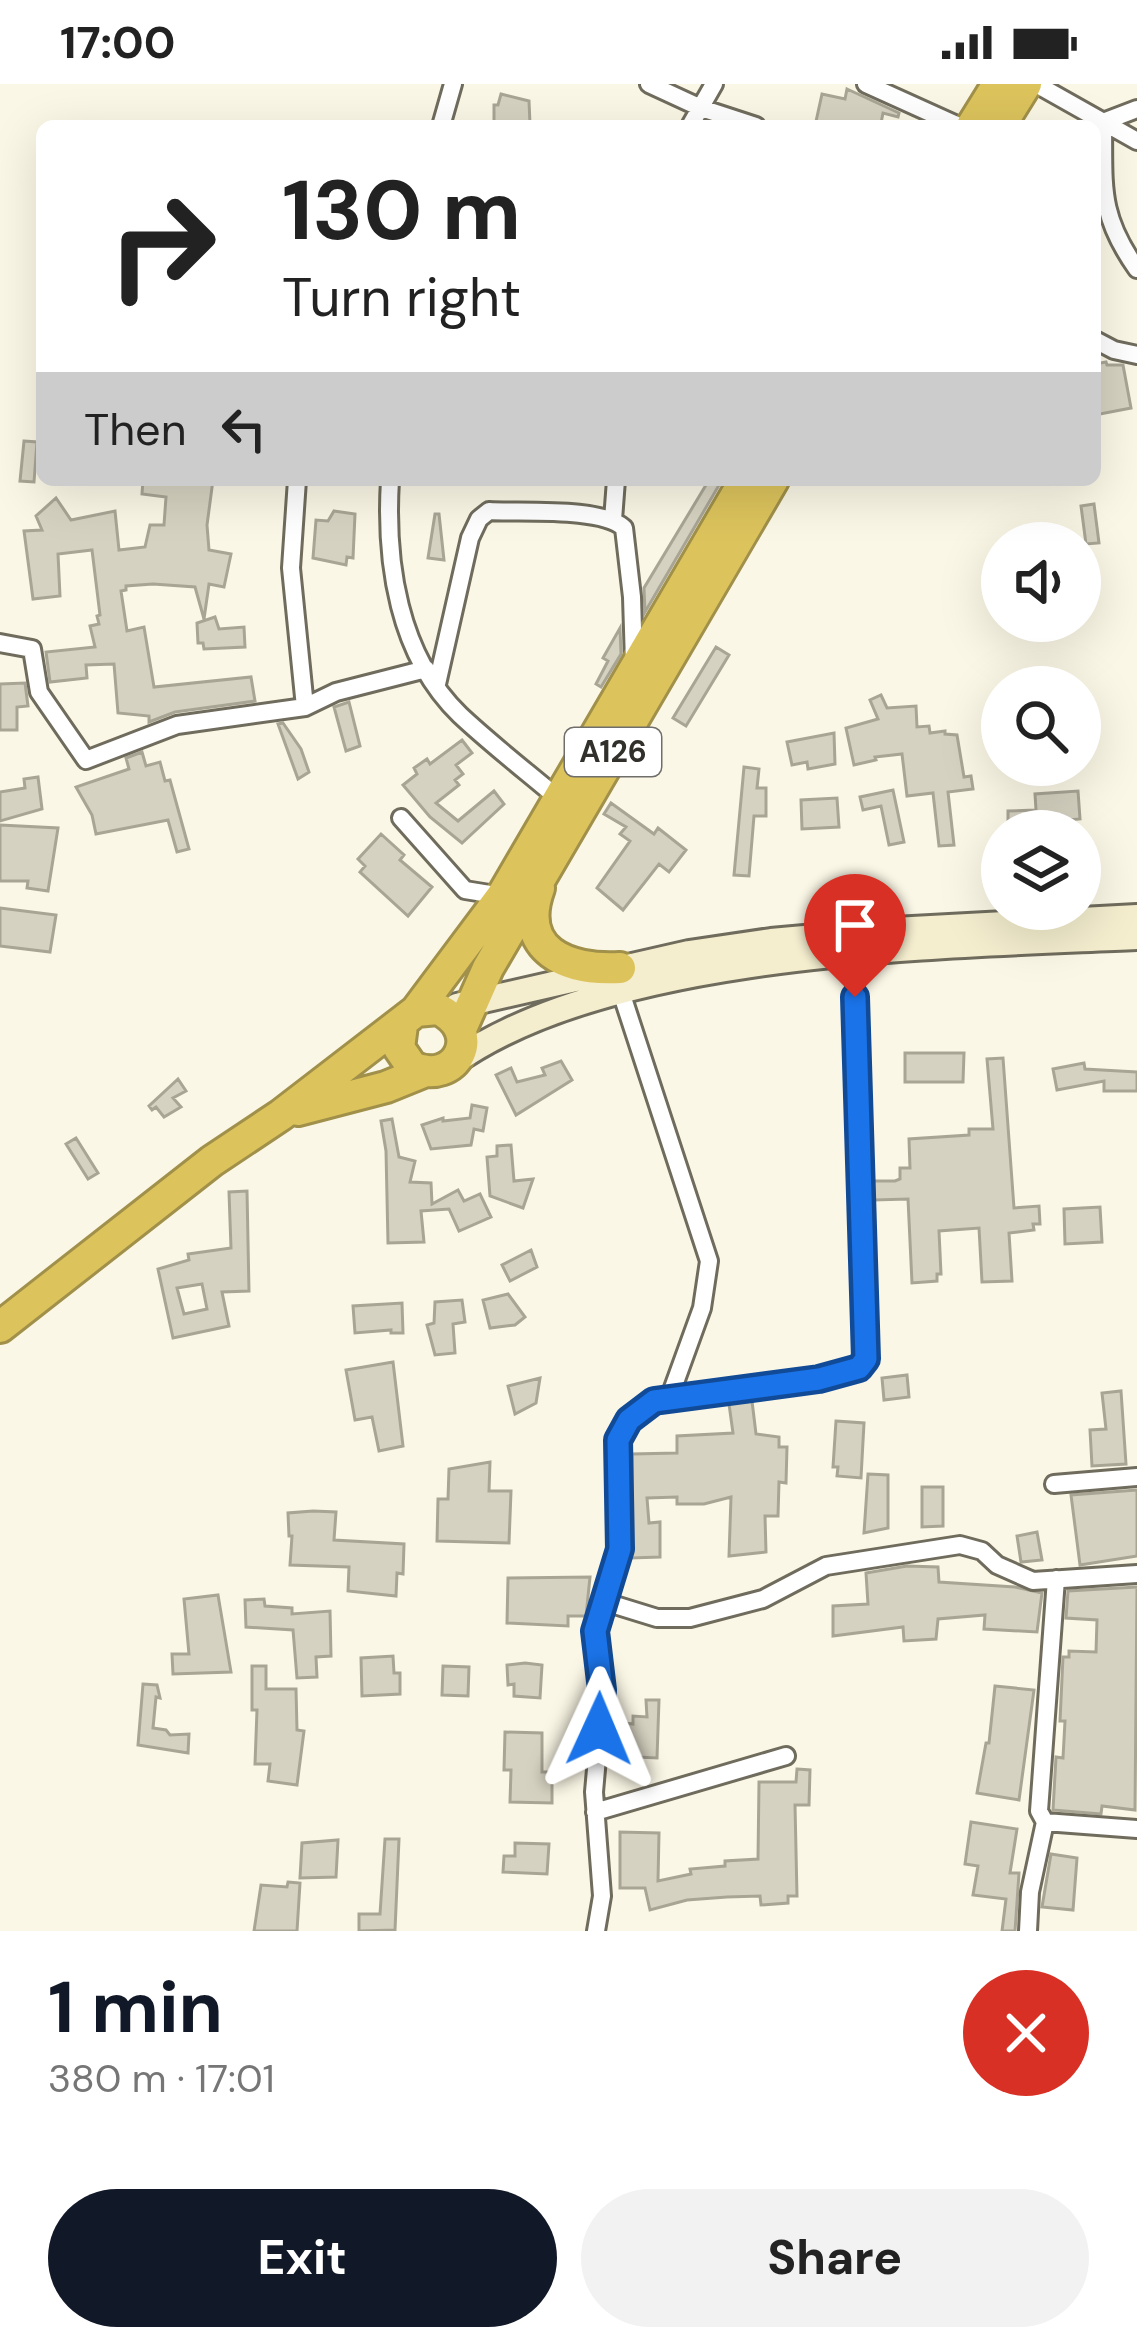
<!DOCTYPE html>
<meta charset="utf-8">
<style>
:root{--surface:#fff;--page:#f2f2f2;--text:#222;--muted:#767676;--accent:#111827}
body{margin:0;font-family:"DM Sans",sans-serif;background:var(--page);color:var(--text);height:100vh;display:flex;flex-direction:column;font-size:45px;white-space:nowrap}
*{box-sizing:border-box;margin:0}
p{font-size:39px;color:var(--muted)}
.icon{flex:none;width:66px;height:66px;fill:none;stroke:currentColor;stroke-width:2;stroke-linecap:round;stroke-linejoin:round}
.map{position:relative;height:1847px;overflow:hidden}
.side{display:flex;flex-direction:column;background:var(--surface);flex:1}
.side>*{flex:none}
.guide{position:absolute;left:36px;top:36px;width:1065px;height:366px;border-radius:18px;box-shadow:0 12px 48px #0002;background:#fff;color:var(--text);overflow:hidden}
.buttons{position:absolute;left:981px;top:438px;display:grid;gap:24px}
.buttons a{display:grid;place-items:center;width:120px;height:120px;border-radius:50%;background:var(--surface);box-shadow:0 12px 48px #0002;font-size:60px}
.pin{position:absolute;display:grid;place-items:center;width:102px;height:102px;color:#fff;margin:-123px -51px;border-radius:50% 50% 50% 0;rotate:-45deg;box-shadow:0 0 12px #0007}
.pin .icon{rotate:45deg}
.me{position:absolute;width:132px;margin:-66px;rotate:1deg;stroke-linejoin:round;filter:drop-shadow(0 0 9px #0008)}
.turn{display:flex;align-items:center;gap:42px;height:252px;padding:0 48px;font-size:54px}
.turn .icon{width:156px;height:156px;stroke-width:2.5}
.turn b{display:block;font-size:84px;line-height:102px}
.then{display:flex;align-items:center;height:114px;padding:0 48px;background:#0003;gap:24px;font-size:45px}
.round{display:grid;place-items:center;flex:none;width:126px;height:126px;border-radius:63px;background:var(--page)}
.head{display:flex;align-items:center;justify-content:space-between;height:204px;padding:0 48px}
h1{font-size:72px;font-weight:700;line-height:90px;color:var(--accent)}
.cta{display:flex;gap:24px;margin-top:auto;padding:24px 48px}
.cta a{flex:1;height:138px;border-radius:72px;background:var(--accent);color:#fff;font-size:48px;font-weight:700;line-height:138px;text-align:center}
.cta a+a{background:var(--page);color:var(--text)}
.status{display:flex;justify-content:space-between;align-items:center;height:84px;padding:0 60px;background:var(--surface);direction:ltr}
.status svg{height:33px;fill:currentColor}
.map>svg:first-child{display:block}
.building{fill:#d6d2c1;stroke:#a9a595;stroke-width:3;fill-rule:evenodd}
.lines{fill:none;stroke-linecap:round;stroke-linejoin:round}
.street-casing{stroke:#706c5d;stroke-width:22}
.secondary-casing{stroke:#706c5d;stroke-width:30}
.highway-casing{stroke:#a0904a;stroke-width:36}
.street{stroke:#fff;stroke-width:16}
.secondary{stroke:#f4edce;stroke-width:24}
.highway{stroke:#dcc35c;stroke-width:30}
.route-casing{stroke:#114b97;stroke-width:30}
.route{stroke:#1a73e8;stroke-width:21}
.labels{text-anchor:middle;stroke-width:9;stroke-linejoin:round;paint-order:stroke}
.shield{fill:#fff;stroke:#706e6a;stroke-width:3}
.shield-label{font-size:30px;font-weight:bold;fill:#32302a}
</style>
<div class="status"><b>17:00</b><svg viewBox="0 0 49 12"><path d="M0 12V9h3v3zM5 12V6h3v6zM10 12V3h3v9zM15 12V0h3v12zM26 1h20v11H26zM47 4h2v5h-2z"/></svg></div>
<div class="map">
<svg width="1137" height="1847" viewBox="0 0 1137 1847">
<rect width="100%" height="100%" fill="#fbf7e6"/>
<path class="building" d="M847 5 899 29 898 33 883 29 881 39 876 38 875 42H815L822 10 845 15Z
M501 10 529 17 530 40 494 41V21H498Z
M1106 278 1107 281H1123L1131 324 1095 331V280Z
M24 357 37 358 34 398 20 397Z
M143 396 167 400 213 396 207 441 209 466 231 470 224 503 209 500 204 535 195 503 153 500 126 502V506L121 507 127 547 144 543 154 603 251 593 255 617 175 628 149 638V632L118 629 114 580 86 581 87 594 50 598 46 568 95 563 90 542 99 540 97 532 100 531 92 466 58 470 60 512 33 515 24 447 42 446 36 432 56 414 71 436 115 427 119 466 145 463 150 441H164L166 413 142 410Z
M709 396H722L645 528 644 504Z
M1094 420 1099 459 1086 460 1081 422Z
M334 427 355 430 353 474 347 473 346 481 313 474 316 436 328 437Z
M435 430H439L444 476 428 474Z
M215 533 219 545 244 543 245 563 204 565 203 559H198L197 539Z
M620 544 621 570 601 603 596 600 608 577 603 574Z
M716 563 729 571 686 642 673 634Z
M25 599 28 622 17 623V646H0V600Z
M881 611 887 624 916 622 917 643 929 642 930 649 945 647V650L957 651 964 693 971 692 973 705 948 708 954 761 939 762 933 709 907 712 902 670 875 673 876 676 854 681 846 644 878 635 870 616Z
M349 618 360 662 346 667 334 623Z
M283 639 301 665 309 688 298 695 278 640Z
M834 649 835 680 808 685 807 678 792 681 787 658Z
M462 656 472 669 456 681 463 690 455 696 459 701 436 719 458 737 494 707 504 720 462 759 430 733 403 701 417 690 414 684 427 675 430 680Z
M142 668 146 682 160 678 165 697 170 696 189 765 177 768 168 736 96 750 92 731 76 703 129 685 126 674Z
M744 683 759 685 757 704H766V732H754L749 792 734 791Z
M38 693 42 725 0 737V708L25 704 24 695Z
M893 706 904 758 889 761 881 722 863 726 860 713Z
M1078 707 1080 735 1021 740V744H1008V727L1036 726 1035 710Z
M837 714 839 743 802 745 801 716Z
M611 719 654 750 658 744 686 766 669 788 659 780 623 826 597 804 630 757 620 750 626 743 604 730Z
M0 741 58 744 48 807 27 804 28 797H0Z
M381 750 404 771 400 776 432 803 408 832 360 788 365 782 358 775Z
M0 824 56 831 50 868 0 862Z
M905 969H964L963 998H905Z
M1003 974 1014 1124 1039 1122 1040 1140H1033L1034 1146 1009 1149 1012 1197 982 1198 979 1144 939 1147 941 1190H937V1197L912 1199 908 1115 874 1116 873 1097H895L900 1095V1084H910L909 1055 969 1051V1045H993L987 975Z
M561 977 572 996 516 1031 496 991 511 984 517 998 545 991 542 984Z
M1084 979 1085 985 1137 988V1007H1104V997L1057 1006 1053 985Z
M178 995 186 1007 173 1014 181 1023 164 1033 156 1023 152 1026 149 1022Z
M472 1021 487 1024 483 1047 474 1045 471 1061 431 1065 422 1041 443 1034V1037L470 1034Z
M392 1035 399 1073 415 1077 410 1098 431 1099 432 1120 458 1106 464 1117 480 1110 491 1133 459 1147 449 1125 421 1127 424 1158 388 1159 386 1067 381 1037Z
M76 1054 98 1089 88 1095 66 1060Z
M511 1061 514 1097 533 1095 523 1124 490 1112 487 1073 497 1072V1062Z
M247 1107 249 1207 222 1208 229 1242 173 1254 158 1185 189 1176 188 1170 231 1164 229 1108ZM202 1200 207 1225 184 1230 177 1204Z
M1100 1123 1102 1158 1065 1160 1064 1125Z
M531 1166 537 1183 510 1197 502 1181Z
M508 1210 525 1233 515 1241 490 1244 483 1216Z
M462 1216 465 1238 453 1240 455 1269 435 1271 427 1241 434 1239 435 1218Z
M402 1219 403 1249H391V1246L355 1249 353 1222Z
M393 1278 403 1362 379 1367 372 1333 355 1336 346 1286Z
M907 1291 909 1313 884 1316 882 1294Z
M540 1294 536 1319 515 1330 508 1302Z
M1121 1307 1126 1380 1092 1382 1090 1346 1106 1345 1102 1309Z
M752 1317 756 1350 779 1353V1363H787L786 1399 779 1398 778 1432H765L766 1468 729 1472 731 1413 704 1420H677V1413L647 1414 649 1439 660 1438V1473L631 1474 632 1370 677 1369V1352L733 1349 729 1320Z
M836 1337 864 1339 861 1394 837 1392 838 1383H833Z
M490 1378 489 1407H511L509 1459 437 1457 438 1415H448L449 1385Z
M868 1390 888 1391V1444L864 1449Z
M922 1403H943V1442L922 1443Z
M1137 1406V1472L1080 1481 1071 1411Z
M313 1427 336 1428 334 1456 404 1460 403 1490 397 1489 396 1512 348 1507 349 1483 290 1481 292 1452H289L288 1429Z
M1037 1448 1042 1476 1021 1478 1017 1452Z
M907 1482 938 1483 939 1498 1015 1503 1042 1509 1037 1548 984 1545 985 1531 938 1535 936 1555 904 1557 903 1543 833 1552V1522L868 1520 866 1489Z
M590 1493 586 1532H568V1542L507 1539 508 1494Z
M1137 1503 1135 1726 1102 1722 1101 1730 1053 1726 1056 1673 1063 1674 1065 1637H1060L1063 1573H1069V1567L1096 1568 1097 1536 1066 1534 1068 1507Z
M218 1511 231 1588 173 1590 172 1570H189L184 1515Z
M264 1515 265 1522 292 1524V1530L330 1527 331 1572 316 1573 317 1593 297 1594 293 1546 246 1543 245 1516Z
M393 1572 394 1589H400V1610L362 1612 361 1574Z
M525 1579 542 1581 540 1614 514 1612V1600L508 1601 507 1581Z
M252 1582H266V1605H296L297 1646 304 1647 297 1701 268 1697 270 1680H255L257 1626H252Z
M443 1582 469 1583 468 1612 442 1611Z
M143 1600 157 1601 160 1614 156 1613 153 1644 166 1646 170 1651 189 1650 188 1669 138 1661Z
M995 1602 1034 1606 1019 1716 977 1709 986 1659H989Z
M646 1616H659L657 1674 637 1673V1684H622L624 1639 633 1640V1632L647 1633Z
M505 1648 542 1649V1688H552V1719L510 1718 511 1686H504Z
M797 1685 810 1686 809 1721H795L797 1812H788V1819L761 1821 760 1812 727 1813 687 1816 650 1826 645 1804H620V1748L659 1749 658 1797 691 1790 690 1785 725 1782V1777L758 1775 759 1698H796Z
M971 1738 1017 1745 1010 1789H1019L1015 1847H1002L1006 1815 973 1811 978 1782 965 1780Z
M385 1755H399L395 1846 359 1847V1830H380Z
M338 1756 336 1793 300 1794 302 1759Z
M515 1759 549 1760 547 1790 503 1788 504 1772H515Z
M1051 1770 1077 1774 1073 1826 1042 1823Z
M288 1798 300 1799 297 1847H254L261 1801 287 1803Z"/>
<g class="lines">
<g class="street-casing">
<path id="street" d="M649 0 701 24 756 42
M866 0 959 42
M1036 0 1137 57
M1103 38C1104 102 1098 130 1137 185
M1103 38 1137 25
M441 42 453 0
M690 42 714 0
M1095 256 1114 266 1137 271
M297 396 291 484 305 623
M390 396C385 478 398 571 460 631 492 661 527 688 560 716
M613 436 616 396
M0 559 32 565 39 608 86 676 177 641 305 623 336 608 426 585
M437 600 470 454 479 435 489 427C522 429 602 423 624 444L632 513 634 578
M401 734 465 806 502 812
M621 908 709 1177 702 1224 669 1315
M1054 1400 1137 1393
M1056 1495 1039 1727 1045 1738 1137 1745
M602 1517 657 1534H690L763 1515 826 1482 960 1461 982 1467 997 1481 1033 1497 1137 1490
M595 1728 786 1672
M596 1847 602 1812 594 1708 603 1606 595 1547 620 1465 618 1356 629 1336 654 1317 819 1295 859 1284 866 1275 854 870
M1028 1847 1030 1808 1045 1738"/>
</g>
<g class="secondary-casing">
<path id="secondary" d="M457 922 689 869 771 857 894 846 1137 833
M453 979C613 865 944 862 1137 853"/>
</g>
<g class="highway-casing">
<path id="highway" d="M972 42 998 0
M1000 42 1026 0
M539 804C516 867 568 887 620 884
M416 927 502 812 745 396
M461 945 488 884 773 396
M298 1026 386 1003 423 988
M0 1243 212 1077 281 1031 416 927 438 925C485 947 457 1003 412 983L399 964 402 941"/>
</g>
<use href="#street" class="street"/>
<use href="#secondary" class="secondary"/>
<use href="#highway" class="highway"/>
</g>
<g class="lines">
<g class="route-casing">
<path id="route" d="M599 1645 602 1606 595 1547 620 1465 618 1356 629 1336 654 1317 819 1295 859 1284 866 1275 855 913"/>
</g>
<use href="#route" class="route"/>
</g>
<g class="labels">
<rect class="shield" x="565" y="644" width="96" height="48" rx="9"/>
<g class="shield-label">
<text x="613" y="678">A126</text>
</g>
</g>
</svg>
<div class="buttons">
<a><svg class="icon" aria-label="sound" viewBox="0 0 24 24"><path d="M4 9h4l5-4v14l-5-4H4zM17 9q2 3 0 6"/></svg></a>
<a><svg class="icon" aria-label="search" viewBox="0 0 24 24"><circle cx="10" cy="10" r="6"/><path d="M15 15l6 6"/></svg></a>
<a><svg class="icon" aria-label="layers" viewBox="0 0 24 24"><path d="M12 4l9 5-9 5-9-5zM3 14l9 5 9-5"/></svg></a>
</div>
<div class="pin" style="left:855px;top:913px;background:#d93025"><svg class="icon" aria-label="arrive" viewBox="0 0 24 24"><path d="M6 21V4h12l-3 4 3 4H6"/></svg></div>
<svg class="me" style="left:599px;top:1645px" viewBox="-20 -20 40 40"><path d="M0-17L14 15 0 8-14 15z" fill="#1a73e8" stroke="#fff" stroke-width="4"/></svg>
<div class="guide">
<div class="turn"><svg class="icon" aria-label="right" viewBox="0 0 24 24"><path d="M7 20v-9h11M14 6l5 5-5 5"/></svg><div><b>130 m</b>Turn right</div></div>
<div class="then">Then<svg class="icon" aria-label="left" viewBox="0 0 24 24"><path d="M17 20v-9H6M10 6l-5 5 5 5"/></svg></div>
</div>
</div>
<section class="side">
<div class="head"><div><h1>1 min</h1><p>380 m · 17:01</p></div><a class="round" style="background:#d93025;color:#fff"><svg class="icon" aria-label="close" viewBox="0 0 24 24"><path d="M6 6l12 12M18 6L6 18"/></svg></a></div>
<div class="cta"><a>Exit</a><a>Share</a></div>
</section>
